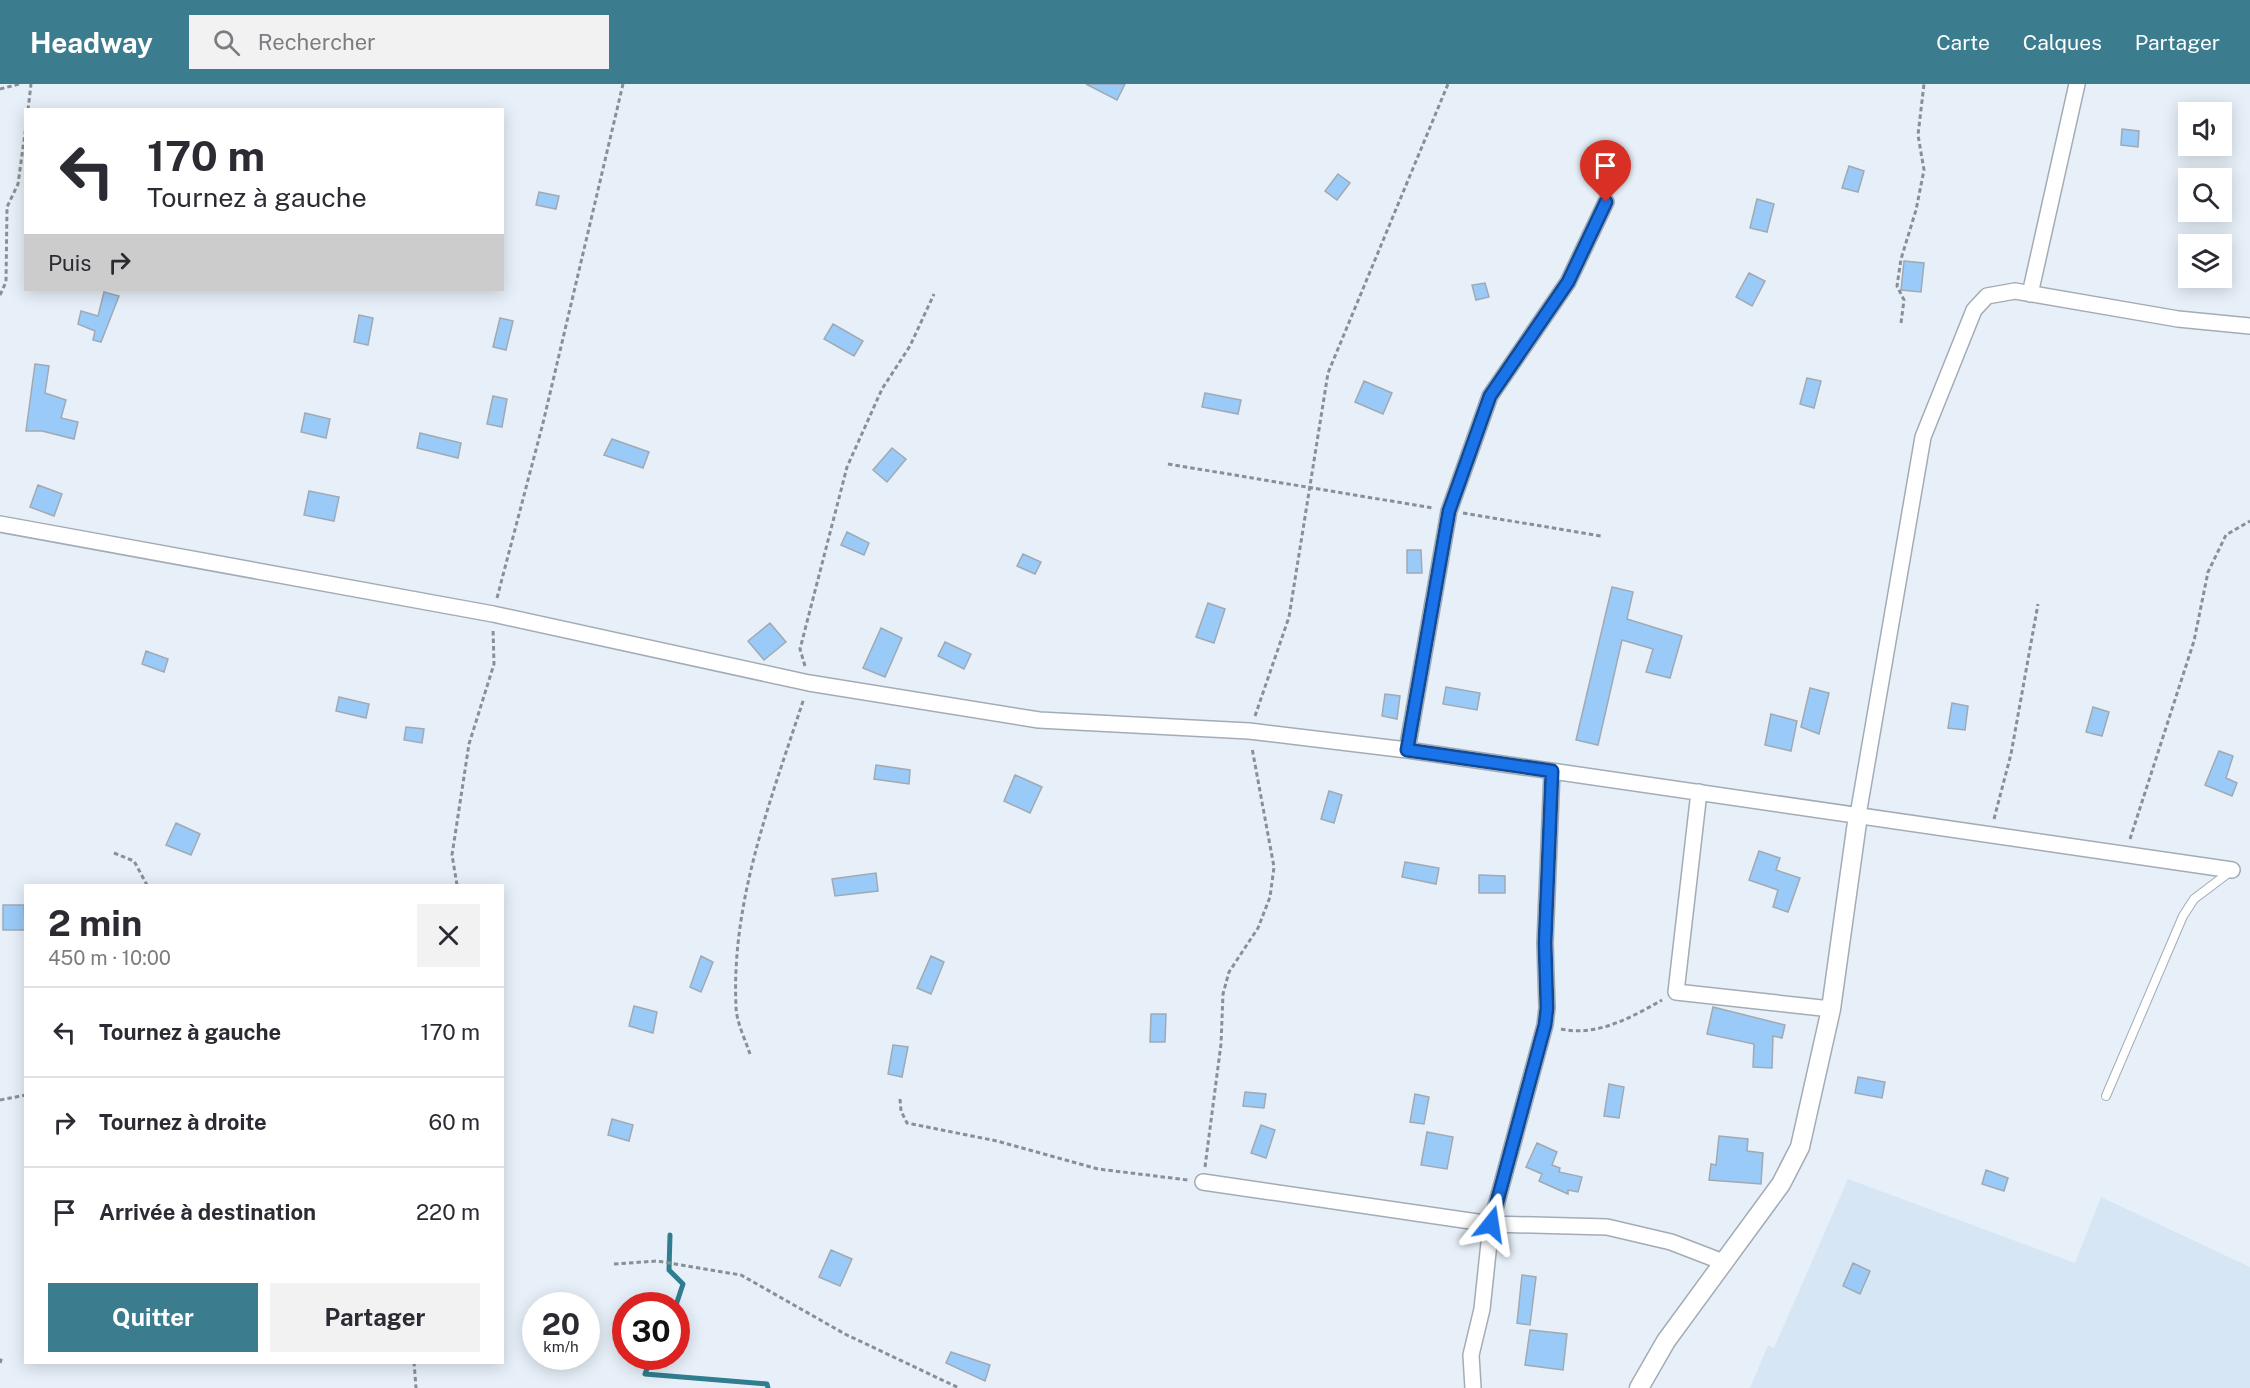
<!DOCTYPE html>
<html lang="fr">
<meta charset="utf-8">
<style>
:root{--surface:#fff;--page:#f2f2f3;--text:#2b2b33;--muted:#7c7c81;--line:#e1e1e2;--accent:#3b7c8e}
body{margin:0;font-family:"Public Sans",sans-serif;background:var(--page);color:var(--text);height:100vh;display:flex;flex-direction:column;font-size:22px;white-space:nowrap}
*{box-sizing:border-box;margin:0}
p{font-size:20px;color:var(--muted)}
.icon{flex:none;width:33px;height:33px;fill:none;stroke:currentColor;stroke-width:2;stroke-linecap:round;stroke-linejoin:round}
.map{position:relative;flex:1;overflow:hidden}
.sheet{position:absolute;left:24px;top:800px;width:480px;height:480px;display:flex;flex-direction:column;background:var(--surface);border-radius:0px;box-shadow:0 3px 15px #0003}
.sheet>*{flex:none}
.banner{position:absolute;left:24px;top:24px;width:480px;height:183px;border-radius:0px;box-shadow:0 3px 15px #0003;background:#fff;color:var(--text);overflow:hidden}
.controls{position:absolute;left:2178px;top:18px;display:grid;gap:12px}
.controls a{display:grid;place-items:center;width:54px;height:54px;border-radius:0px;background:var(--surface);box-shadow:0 3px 15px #0003;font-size:30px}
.speed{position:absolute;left:522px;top:1208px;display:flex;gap:12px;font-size:30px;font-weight:700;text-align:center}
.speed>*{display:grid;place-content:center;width:78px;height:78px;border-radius:50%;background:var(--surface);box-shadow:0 3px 15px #0003;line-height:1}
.speed small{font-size:15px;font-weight:400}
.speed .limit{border:9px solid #d22;background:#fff;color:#111}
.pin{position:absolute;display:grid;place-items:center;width:51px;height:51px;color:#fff;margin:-62px -26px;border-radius:50% 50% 50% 0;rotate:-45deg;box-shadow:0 0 6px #0007}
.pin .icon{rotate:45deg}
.me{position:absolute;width:66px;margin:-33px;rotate:15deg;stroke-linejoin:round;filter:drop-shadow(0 0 4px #0008)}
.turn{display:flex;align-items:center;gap:21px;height:126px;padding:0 24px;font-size:27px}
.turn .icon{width:78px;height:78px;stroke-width:2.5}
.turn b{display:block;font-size:42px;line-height:51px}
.then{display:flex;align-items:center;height:57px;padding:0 24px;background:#0003;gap:12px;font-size:22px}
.round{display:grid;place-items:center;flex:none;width:63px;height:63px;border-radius:0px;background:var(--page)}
.headline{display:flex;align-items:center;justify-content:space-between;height:102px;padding:0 24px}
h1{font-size:36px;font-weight:700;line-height:45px}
.button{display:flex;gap:12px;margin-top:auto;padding:12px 24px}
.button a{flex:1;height:69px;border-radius:0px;background:var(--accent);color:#fff;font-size:24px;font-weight:700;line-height:69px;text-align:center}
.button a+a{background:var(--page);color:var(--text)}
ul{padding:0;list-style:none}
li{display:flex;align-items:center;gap:18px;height:90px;padding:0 24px;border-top:2px solid var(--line)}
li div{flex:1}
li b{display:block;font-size:22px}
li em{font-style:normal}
header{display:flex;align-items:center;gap:36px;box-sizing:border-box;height:84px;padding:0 30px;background:var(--accent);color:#fff}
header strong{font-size:28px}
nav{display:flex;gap:33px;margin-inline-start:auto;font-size:21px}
.search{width:420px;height:54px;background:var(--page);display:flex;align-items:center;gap:15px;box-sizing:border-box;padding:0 21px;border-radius:0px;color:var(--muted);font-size:22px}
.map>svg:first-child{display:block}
.built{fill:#d7e6f5}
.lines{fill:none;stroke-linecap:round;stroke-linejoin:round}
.stream{stroke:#307d90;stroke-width:5}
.building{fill:#9acaf8;stroke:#a1a9b2;stroke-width:1.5}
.service-casing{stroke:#a3acb5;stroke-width:10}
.minor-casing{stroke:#a3acb5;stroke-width:18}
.tertiary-casing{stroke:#a3acb5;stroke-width:21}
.path{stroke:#898f96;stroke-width:3;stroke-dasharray:4.5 3;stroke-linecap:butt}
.service{stroke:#fff;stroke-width:8}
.minor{stroke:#fff;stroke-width:15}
.tertiary{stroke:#fff;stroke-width:18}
.route-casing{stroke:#114b97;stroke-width:15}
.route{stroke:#1a73e8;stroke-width:10}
</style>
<header>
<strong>Headway</strong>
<div class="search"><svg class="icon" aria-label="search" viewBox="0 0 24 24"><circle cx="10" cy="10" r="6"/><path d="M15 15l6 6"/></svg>Rechercher</div>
<nav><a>Carte</a><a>Calques</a><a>Partager</a></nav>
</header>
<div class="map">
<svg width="2250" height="1304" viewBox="0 0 2250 1304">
<rect width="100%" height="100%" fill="#e7f0f9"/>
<path class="built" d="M1848 1095 2075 1179 2101 1113 2250 1183V1304H1750L1768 1261 1774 1264Z"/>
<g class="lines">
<path class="stream" d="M670 1151 669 1186 683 1200 676 1221
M652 1272 645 1290 767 1300 768 1304"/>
</g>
<path class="building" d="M1086 0H1125L1117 16Z
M2122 45 2139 47 2138 63 2121 61Z
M1849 82 1864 87 1858 108 1842 104Z
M1338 90 1350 99 1337 116 1325 107Z
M539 108 559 112 556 125 536 121Z
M1757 115 1774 120 1767 148 1750 144Z
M1904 177 1924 179 1921 208 1901 206Z
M1749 189 1765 197 1752 222 1736 213Z
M1485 199 1489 213 1476 216 1472 201Z
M104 208 119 212 101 258 93 256 95 247 78 240 81 227 98 232Z
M359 231 373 234 368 261 354 258Z
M500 234 513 237 506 266 493 263Z
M833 240 863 257 854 272 824 255Z
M35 280 49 282 45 309 66 316 61 334 78 338 74 355 42 347H26Z
M1807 294 1821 297 1814 324 1800 320Z
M1364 297 1392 309 1383 330 1355 318Z
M1205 309 1241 316 1238 330 1202 323Z
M493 312 507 315 502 343 487 340Z
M305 329 330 335 326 354 301 348Z
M420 349 461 359 458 374 417 364Z
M612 355 649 368 643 384 604 371Z
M892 364 906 375 887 398 873 386Z
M38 401 62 410 54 432 30 423Z
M309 407 339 413 334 437 304 431Z
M847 448 869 459 864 471 841 461Z
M1407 466H1421L1422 489H1407Z
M1023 470 1041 478 1035 490 1017 482Z
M1612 503 1633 508 1627 535 1682 552 1670 594 1646 588 1653 565 1622 556 1598 661 1576 656Z
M1208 519 1225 525 1214 559 1196 553Z
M770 539 786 558 764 576 748 557Z
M881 544 902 554 885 593 863 584Z
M945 558 971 570 964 585 938 572Z
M146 567 168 575 164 588 142 580Z
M1446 603 1480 609 1477 626 1443 620Z
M1810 604 1829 609 1819 650 1801 643Z
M1385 610 1400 612 1397 635 1382 632Z
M339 613 369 620 366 634 336 627Z
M1952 619 1968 622 1965 646 1948 644Z
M2093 623 2109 628 2102 652 2086 648Z
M1771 630 1797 637 1791 667 1765 661Z
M406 643 424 645 422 659 404 656Z
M2219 667 2233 672 2226 694 2237 699 2232 712 2205 701Z
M876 681 910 686 909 700 874 695Z
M1015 691 1042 703 1030 729 1004 717Z
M1329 707 1342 711 1334 739 1321 735Z
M176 739 200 750 191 771 166 761Z
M1759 767 1780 774 1776 786 1800 794 1788 828 1773 823 1778 806 1749 796Z
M1405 778 1439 784 1436 800 1402 793Z
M876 789 878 807 835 812 832 795Z
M1479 791 1505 792V809H1479Z
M3 821H24L25 846H3Z
M701 872 713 878 701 908 690 903Z
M931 872 944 878 931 910 917 904Z
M634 922 657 928 653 949 629 942Z
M1713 923 1785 941 1782 954 1773 952 1772 984 1753 983 1754 960 1707 950Z
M1151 930H1166L1165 958H1150Z
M893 961 908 963 902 993 888 990Z
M1858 993 1885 998 1882 1014 1855 1009Z
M1609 1000 1624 1003 1619 1034 1604 1032Z
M1245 1008 1266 1010 1264 1024 1243 1022Z
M1415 1010 1429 1013 1424 1040 1410 1038Z
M612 1035 633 1041 629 1057 608 1051Z
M1261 1041 1275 1046 1266 1074 1251 1069Z
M1427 1048 1453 1053 1447 1085 1421 1081Z
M1719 1052 1748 1055 1747 1067 1763 1069 1761 1100 1709 1096 1711 1080 1716 1081Z
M1537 1059 1557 1068 1552 1081 1560 1084 1559 1088 1582 1093 1578 1108 1568 1106V1110L1539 1097 1542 1090 1526 1083Z
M1986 1086 2008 1094 2004 1107 1982 1100Z
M831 1166 852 1175 840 1202 819 1193Z
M1853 1179 1870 1187 1860 1210 1843 1202Z
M1522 1191 1536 1193 1530 1241 1517 1239Z
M1530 1246 1567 1250 1563 1286 1525 1281Z
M951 1268 990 1281 985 1297 946 1279Z"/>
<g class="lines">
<g class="service-casing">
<path id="service" d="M2106 1012 2183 832 2194 815 2231 787"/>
</g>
<g class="minor-casing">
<path id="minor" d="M2030 210 2077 0
M0 440 493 530 809 599 1039 636 1249 647 1407 666 2232 786
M1407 666 1449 427 1490 312 1568 198 1606 118
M1699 708 1676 908 1831 925
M1858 731 1923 353 1974 226 1987 212 2015 207 2178 235 2250 242
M1203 1098 1491 1140 1607 1143 1671 1158 1723 1178
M1473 1304 1471 1271 1482 1225 1491 1140 1545 941 1547 924 1545 859 1552 687"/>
</g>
<g class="tertiary-casing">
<path id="tertiary" d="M1639 1304 1666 1257 1781 1100 1800 1063 1831 925 1858 731"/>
</g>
<path class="path" d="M0 5 19 0
M28 26 31 0
M0 211 6 198 7 123 18 100 26 42
M1901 239 1904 216 1897 202 1901 175 1916 126 1924 86 1918 51 1924 0
M1168 380 1433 424
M1463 429 1601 452
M497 514 543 339 623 0
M805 582 800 565 847 383 882 305 910 262 934 210
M1255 632 1289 533 1328 289 1448 0
M1994 735 2011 670 2038 520
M2130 755 2194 557 2208 488 2226 451 2250 437
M114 769 134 777 147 801
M457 801 452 771 469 660 494 580 493 545
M1561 945C1597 953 1632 933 1662 916
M750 970C745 955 736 937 736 922 731 816 772 713 804 614
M900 1015 901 1027 907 1039 997 1057 1098 1085 1188 1096
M0 1016 26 1011
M1205 1083 1221 960 1223 910 1229 888 1258 844 1270 813 1274 783 1252 664
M614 1180 657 1177 741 1191 845 1250 959 1304
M414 1278 416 1304
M0 1279 2 1273"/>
<use href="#service" class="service"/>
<use href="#minor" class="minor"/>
<use href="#tertiary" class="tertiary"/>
</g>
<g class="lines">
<g class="route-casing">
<path id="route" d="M1491 1140 1545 941 1547 924 1545 859 1552 687 1407 666 1449 427 1490 312 1568 198 1606 118"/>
</g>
<use href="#route" class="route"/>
</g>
</svg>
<div class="controls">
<a><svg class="icon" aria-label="sound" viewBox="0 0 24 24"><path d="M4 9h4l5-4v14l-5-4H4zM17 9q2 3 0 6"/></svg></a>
<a><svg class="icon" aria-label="search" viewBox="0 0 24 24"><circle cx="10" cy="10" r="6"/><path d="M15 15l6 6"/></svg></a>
<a><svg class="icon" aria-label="layers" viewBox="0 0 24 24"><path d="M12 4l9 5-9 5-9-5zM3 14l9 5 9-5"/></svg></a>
</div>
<div class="speed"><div>20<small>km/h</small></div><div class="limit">30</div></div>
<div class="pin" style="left:1606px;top:118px;background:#d93025"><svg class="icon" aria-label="arrive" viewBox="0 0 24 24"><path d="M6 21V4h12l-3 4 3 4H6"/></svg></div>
<svg class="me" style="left:1491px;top:1140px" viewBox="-20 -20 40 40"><path d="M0-17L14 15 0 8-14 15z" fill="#1a73e8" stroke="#fff" stroke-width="4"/></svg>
<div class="banner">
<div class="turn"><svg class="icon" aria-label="left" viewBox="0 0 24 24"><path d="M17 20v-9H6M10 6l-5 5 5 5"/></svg><div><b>170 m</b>Tournez à gauche</div></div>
<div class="then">Puis<svg class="icon" aria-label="right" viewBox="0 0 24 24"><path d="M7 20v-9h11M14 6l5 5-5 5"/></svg></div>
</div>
<section class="sheet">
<div class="headline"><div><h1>2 min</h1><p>450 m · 10:00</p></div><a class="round"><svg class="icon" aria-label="close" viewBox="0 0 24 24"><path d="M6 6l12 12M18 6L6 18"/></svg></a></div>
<ul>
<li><svg class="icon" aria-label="left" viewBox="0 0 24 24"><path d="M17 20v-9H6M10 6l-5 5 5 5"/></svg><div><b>Tournez à gauche</b></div><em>170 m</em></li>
<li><svg class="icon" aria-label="right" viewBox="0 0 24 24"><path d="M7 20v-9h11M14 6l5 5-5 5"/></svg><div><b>Tournez à droite</b></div><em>60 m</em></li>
<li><svg class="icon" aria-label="arrive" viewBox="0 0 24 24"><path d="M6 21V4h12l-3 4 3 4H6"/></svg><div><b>Arrivée à destination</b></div><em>220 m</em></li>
</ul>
<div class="button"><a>Quitter</a><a>Partager</a></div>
</section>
</div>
